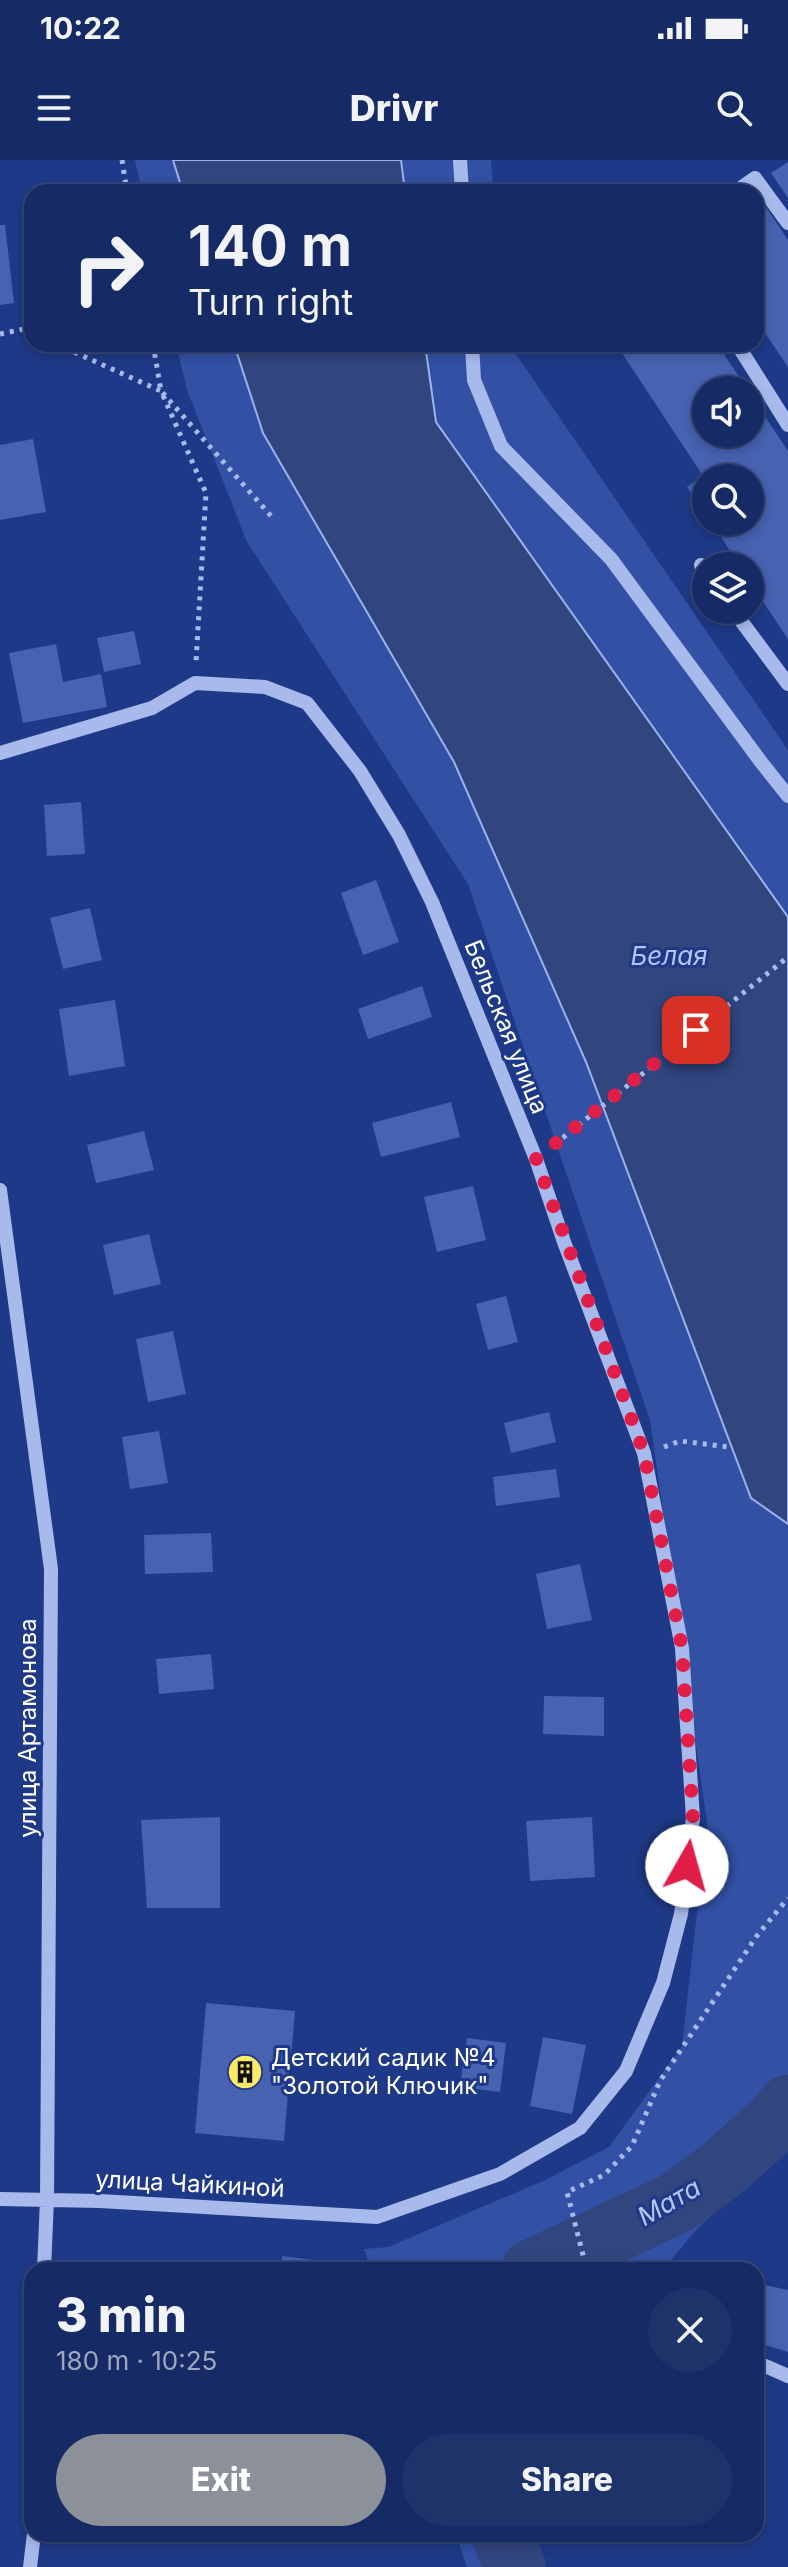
<!DOCTYPE html>
<meta charset="utf-8">
<style>
:root{--surface:#162b65;--page:#1f336b;--text:#f1f3f6;--muted:#9ea7bf;--line:#354779;--accent:#8c9099}
body{margin:0;font-family:Inter,sans-serif;background:var(--page);color:var(--text);height:100vh;display:flex;flex-direction:column;font-size:30px;white-space:nowrap}
*{box-sizing:border-box;margin:0}
p{font-size:26px;color:var(--muted)}
.icon{flex:none;width:44px;height:44px;fill:none;stroke:currentColor;stroke-width:2;stroke-linecap:round;stroke-linejoin:round}
.map{position:relative;flex:1;overflow:hidden}
.details{position:absolute;left:24px;top:2102px;width:740px;height:280px;display:flex;flex-direction:column;background:var(--surface);border-radius:24px;box-shadow:0 4px 12px #0003,0 0 0 2px var(--line)}
.details>*{flex:none}
.banner{position:absolute;left:24px;top:24px;width:740px;height:168px;border-radius:24px;box-shadow:0 4px 12px #0003,0 0 0 2px var(--line);background:#162b65;color:var(--text);overflow:hidden}
.fabs{position:absolute;left:692px;top:216px;display:grid;gap:16px}
.fabs a{display:grid;place-items:center;width:72px;height:72px;border-radius:50%;background:var(--surface);box-shadow:0 4px 12px #0003,0 0 0 2px var(--line);font-size:40px}
.pin{position:absolute;display:grid;place-items:center;width:68px;height:68px;color:#fff;margin:-34px;border-radius:16px;box-shadow:0 4px 12px #0006}
.me{position:absolute;width:88px;margin:-44px;rotate:7deg;stroke-linejoin:round;filter:drop-shadow(0 0 6px #0008)}
.turn{display:flex;align-items:center;gap:28px;height:168px;padding:0 32px;font-size:36px}
.turn .icon{width:104px;height:104px;stroke-width:2.5}
.turn b{display:block;font-size:56px;line-height:68px}
.round{display:grid;place-items:center;flex:none;width:84px;height:84px;border-radius:42px;background:var(--page)}
.head{display:flex;align-items:center;justify-content:space-between;height:136px;padding:0 32px}
h1{font-size:48px;font-weight:800;line-height:60px}
.button{display:flex;gap:16px;margin-top:auto;padding:16px 32px}
.button a{flex:1;height:92px;border-radius:48px;background:var(--accent);color:#fff;font-size:32px;font-weight:800;line-height:92px;text-align:center}
.button a+a{background:var(--page);color:var(--text)}
.status{display:flex;justify-content:space-between;align-items:center;height:56px;padding:0 40px;background:var(--surface);direction:ltr}
.status svg{height:22px;fill:currentColor}
header{display:flex;justify-content:space-between;align-items:center;height:104px;padding:0 32px;background:var(--surface);font-size:36px;font-weight:800}
.map>svg:first-child{display:block}
.green{fill:#3251a5}
.water{fill:#31457f;stroke:#9bb2ec;stroke-width:2}
.lines{fill:none;stroke-linecap:round;stroke-linejoin:round}
.river{stroke:#31457f;stroke-width:62}
.building{fill:#4662b0}
.path{stroke:#a8baeb;stroke-width:5;stroke-dasharray:4 6;stroke-linecap:butt}
.minor{stroke:#a8baeb;stroke-width:14}
.route{stroke:#e11d48;stroke-width:14;stroke-dasharray:0 25.2}
.labels{text-anchor:middle;stroke-width:6;stroke-linejoin:round;paint-order:stroke}
.street-label{font-size:24px;fill:#fff;stroke:#1e3987}
.poi-label{font-size:24px;fill:#fff;stroke:#1e3987;text-anchor:start}
.water-label{font-size:26px;font-style:italic;fill:#b3c5f2;stroke:#1e3987}
</style>
<div class="status"><b>10:22</b><svg viewBox="0 0 49 12"><path d="M0 12V9h3v3zM5 12V6h3v6zM10 12V3h3v9zM15 12V0h3v12zM26 1h20v11H26zM47 4h2v5h-2z"/></svg></div>
<header><svg class="icon" aria-label="menu" viewBox="0 0 24 24"><path d="M4 6h16M4 12h16M4 18h16"/></svg>Drivr<svg class="icon" aria-label="search" viewBox="0 0 24 24"><circle cx="10" cy="10" r="6"/><path d="M15 15l6 6"/></svg></header>
<div class="map">
<svg width="788" height="2407" viewBox="0 0 788 2407">
<rect width="100%" height="100%" fill="#1e3987"/>
<path class="green" d="M135 0H173L183 32H142Z
M401 0H491L494 32H405Z
M176 184H234L263 273 454 602 586 902 751 1338 788 1364V1984L698 2068 671 2100 651 2110H600L585 2103 582 2110H371L364 2089 388 2087 543 2021 609 1987 682 1886 707 1663 650 1260 468 724 247 382 187 230Z
M425 184H509L788 590V757L435 262Z
M456 2374H520L528 2407H467Z"/>
<path class="water" d="M173 0H401L405 32H183Z
M234 184H425L436 262 788 757V1364L751 1338 586 902 454 602 263 273Z"/>
<g class="lines">
<path class="river" d="M532 2110 676 2043 721 2010 775 1962 788 1946
M502 2374 515 2407"/>
</g>
<path class="building" d="M788 2V38L771 13Z
M756 32 788 80V207L756 160Z
M0 65H5L14 143 0 145Z
M616 184H717L748 230H706V274H750V234L788 291V479L750 422V406H740L711 362H750V318H706V355L687 327 703 316Z
M33 279 46 352 0 360V285Z
M134 471 141 504 104 512 97 478Z
M56 484 63 522 101 514 107 547 23 563 9 493Z
M81 642 85 694 47 696 44 645Z
M376 720 399 782 363 795 341 733Z
M90 748 102 800 63 809 50 758Z
M422 826 432 857 368 879 358 849Z
M115 840 125 906 69 916 59 849Z
M451 942 460 977 381 997 372 963Z
M144 971 154 1010 96 1023 87 985Z
M473 1026 486 1080 437 1092 424 1037Z
M149 1074 161 1124 114 1135 103 1085Z
M506 1136 518 1182 488 1190 476 1144Z
M173 1171 186 1234 148 1242 136 1179Z
M549 1252 556 1282 511 1293 504 1263Z
M159 1271 168 1323 130 1329 122 1277Z
M556 1309 560 1337 496 1346 493 1317Z
M211 1373 213 1412 145 1414 144 1375Z
M580 1404 592 1460 547 1469 536 1414Z
M211 1494 214 1529 159 1534 156 1499Z
M544 1536 604 1537V1576L543 1574Z
M220 1657V1748H147L141 1660Z
M592 1657 595 1717 530 1721 526 1661Z
M206 1843 295 1851 284 1981 195 1973Z
M543 1877 586 1885 572 1954 530 1946Z
M467 1878 506 1883 500 1932 460 1927Z
M282 2096 369 2107V2110H281Z
M756 2123 788 2130V2192L756 2182Z"/>
<g class="lines">
<path class="path" d="M122 0 127 32
M0 174 24 169 32 173
M56 184 161 231 206 333 196 502
M153 184 161 231 271 356
M555 984 788 797
M664 1287 680 1281 728 1287
M595 2110 585 2103 567 2032 604 2015 632 1986 660 1921 756 1777 788 1738"/>
<path class="minor" d="M460 0 462 32
M735 32 755 18 788 63
M472 184 474 220 501 286 611 399 761 602 788 636
M737 184 788 265
M701 405 706 413
M733 450 788 524
M0 593 152 548 195 523 265 527 307 543 360 611 399 675 432 742 536 999 564 1082 644 1293 682 1488 693 1658 681 1754 663 1823 626 1911 580 1968 500 2014 377 2057 100 2041 0 2039
M0 1030 51 1409 47 2039 44 2110
M756 2202 788 2216
M30 2407 34 2374"/>
</g>
<g class="lines">
<path class="route" d="M687 1706 693 1658 682 1488 644 1293 536 999 696 870"/>
</g>
<defs>
<g id="building-disc" transform="scale(1.8)"><circle r="9.5" fill="#faea67" stroke="#1e3987"/><path d="M-4-6H4V6H1V3H-1V6H-4ZM-2.5-4.3h1.7v1.8h-1.7ZM.8-4.3h1.7v1.8H.8ZM-2.5-1h1.7V.8h-1.7ZM.8-1h1.7V.8H.8Z" fill="#111"/></g>
</defs>
<g fill-rule="evenodd">
<use href="#building-disc" x="245" y="1912"/>
</g>
<g class="labels">
<g class="street-label">
<text transform="translate(506 867) rotate(68)" y="8">Бельская улица</text>
<text transform="translate(28 1568) rotate(-90)" y="8">улица Артамонова</text>
<text transform="translate(190 2024) rotate(3)" y="8">улица Чайкиной</text>
</g>
<g class="poi-label">
<text x="271" y="1906">Детский садик №4<tspan x="271" dy="28">"Золотой Ключик"</tspan></text>
</g>
<g class="water-label">
<text x="669" y="805">Белая</text>
<text transform="translate(669 2042) rotate(-30)" y="9">Мата</text>
</g>
</g>
</svg>
<div class="fabs">
<a><svg class="icon" aria-label="sound" viewBox="0 0 24 24"><path d="M4 9h4l5-4v14l-5-4H4zM17 9q2 3 0 6"/></svg></a>
<a><svg class="icon" aria-label="search" viewBox="0 0 24 24"><circle cx="10" cy="10" r="6"/><path d="M15 15l6 6"/></svg></a>
<a><svg class="icon" aria-label="layers" viewBox="0 0 24 24"><path d="M12 4l9 5-9 5-9-5zM3 14l9 5 9-5"/></svg></a>
</div>
<div class="pin" style="left:696px;top:870px;background:#d93025"><svg class="icon" aria-label="arrive" viewBox="0 0 24 24"><path d="M6 21V4h12l-3 4 3 4H6"/></svg></div>
<svg class="me" style="left:687px;top:1706px" viewBox="-20 -20 40 40"><circle r="19" fill="#fff"/><path d="M0-13L10 11 0 6-10 11z" fill="#e11d48"/></svg>
<div class="banner">
<div class="turn"><svg class="icon" aria-label="right" viewBox="0 0 24 24"><path d="M7 20v-9h11M14 6l5 5-5 5"/></svg><div><b>140 m</b>Turn right</div></div>
</div>
<section class="details">
<div class="head"><div><h1>3 min</h1><p>180 m · 10:25</p></div><a class="round"><svg class="icon" aria-label="close" viewBox="0 0 24 24"><path d="M6 6l12 12M18 6L6 18"/></svg></a></div>
<div class="button"><a>Exit</a><a>Share</a></div>
</section>
</div>
